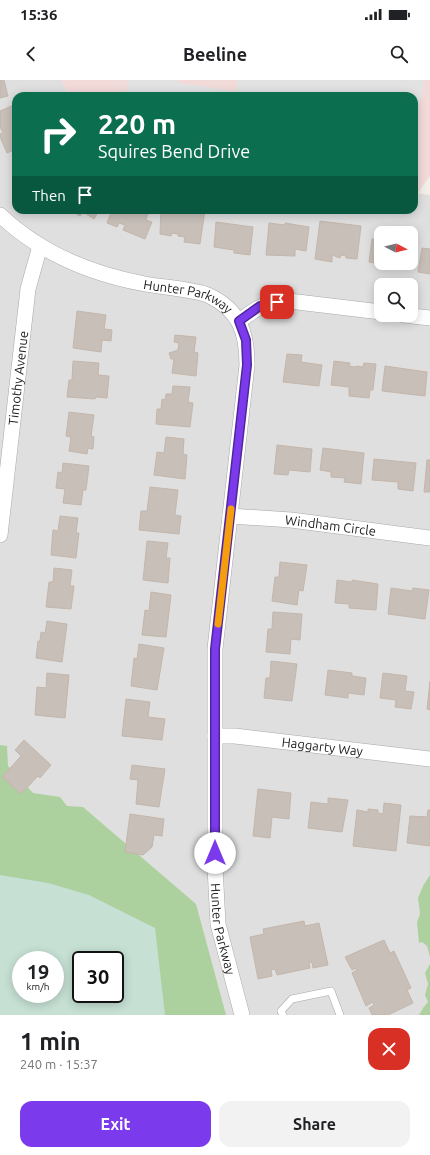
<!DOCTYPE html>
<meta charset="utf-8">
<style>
:root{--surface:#fff;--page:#f2f2f2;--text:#202124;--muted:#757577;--accent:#7c3aed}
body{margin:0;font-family:Ubuntu,sans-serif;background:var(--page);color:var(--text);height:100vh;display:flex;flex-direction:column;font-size:15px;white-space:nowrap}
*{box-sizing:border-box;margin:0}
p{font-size:13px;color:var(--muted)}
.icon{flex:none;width:22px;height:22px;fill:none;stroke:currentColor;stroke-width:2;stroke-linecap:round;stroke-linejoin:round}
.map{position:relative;height:935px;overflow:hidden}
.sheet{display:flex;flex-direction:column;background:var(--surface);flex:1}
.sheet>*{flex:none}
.banner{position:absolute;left:12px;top:12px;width:406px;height:122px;border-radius:12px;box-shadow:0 2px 10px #0003;background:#0b6e4f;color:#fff;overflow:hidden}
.needle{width:26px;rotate:97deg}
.fabs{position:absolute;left:374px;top:146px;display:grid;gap:8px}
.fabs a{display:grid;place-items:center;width:44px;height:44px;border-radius:8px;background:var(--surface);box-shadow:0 2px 10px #0003;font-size:20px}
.speed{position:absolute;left:12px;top:871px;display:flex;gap:8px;font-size:20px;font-weight:700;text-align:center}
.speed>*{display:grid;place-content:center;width:52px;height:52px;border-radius:50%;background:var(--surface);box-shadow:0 2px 10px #0003;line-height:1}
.speed small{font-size:10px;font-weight:400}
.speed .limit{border:2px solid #111;border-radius:6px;background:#fff;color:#111}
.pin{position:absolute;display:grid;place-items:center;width:34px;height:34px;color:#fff;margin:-17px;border-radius:8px;box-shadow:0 2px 6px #0006}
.me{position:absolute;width:44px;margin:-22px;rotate:0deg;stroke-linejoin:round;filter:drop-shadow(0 0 3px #0008)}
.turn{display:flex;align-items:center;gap:14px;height:84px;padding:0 20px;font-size:18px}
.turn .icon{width:52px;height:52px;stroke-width:2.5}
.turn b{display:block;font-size:28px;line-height:34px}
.then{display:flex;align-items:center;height:38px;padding:0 20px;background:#0003;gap:8px;font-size:15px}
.round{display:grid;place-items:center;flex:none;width:42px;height:42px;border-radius:12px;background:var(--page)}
.headline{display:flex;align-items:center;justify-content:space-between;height:68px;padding:0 20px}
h1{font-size:24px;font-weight:700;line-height:30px}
.button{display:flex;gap:8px;margin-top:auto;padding:8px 20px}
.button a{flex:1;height:46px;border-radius:12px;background:var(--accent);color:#fff;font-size:16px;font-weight:700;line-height:46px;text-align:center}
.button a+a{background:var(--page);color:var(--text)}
.status{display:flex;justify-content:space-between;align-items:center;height:28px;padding:0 20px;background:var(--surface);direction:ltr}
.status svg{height:11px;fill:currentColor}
header{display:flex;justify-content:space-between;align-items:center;height:52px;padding:0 20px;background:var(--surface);font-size:18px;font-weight:700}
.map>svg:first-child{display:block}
.residential{fill:#e0dfdf;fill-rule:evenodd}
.commercial{fill:#f2dad9}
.forest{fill:#add19e;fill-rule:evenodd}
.wetland{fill:#c6e0d4;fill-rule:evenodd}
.parking{fill:#e2e2e2}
.building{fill:#c7bfb8;stroke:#c4b6ab}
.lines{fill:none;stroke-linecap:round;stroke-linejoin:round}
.service-casing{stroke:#a9a9a9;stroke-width:8}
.minor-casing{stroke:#a9a9a9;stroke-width:16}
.service{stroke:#fff;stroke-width:7}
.minor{stroke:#fff;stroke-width:15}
.route-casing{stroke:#51269a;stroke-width:10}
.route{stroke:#7c3aed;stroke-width:7}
.slow{stroke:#f59e0b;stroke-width:7}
.labels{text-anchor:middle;stroke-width:3;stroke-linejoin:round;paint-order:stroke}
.street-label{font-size:13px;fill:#222;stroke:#fff}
</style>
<div class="status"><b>15:36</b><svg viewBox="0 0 49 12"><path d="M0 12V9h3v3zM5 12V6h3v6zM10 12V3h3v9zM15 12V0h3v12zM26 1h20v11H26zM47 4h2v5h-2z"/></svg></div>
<header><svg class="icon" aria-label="back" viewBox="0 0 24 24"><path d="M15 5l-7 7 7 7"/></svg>Beeline<svg class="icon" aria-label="search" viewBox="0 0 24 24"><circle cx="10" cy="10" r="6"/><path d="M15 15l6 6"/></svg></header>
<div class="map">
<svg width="430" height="935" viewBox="0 0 430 935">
<rect width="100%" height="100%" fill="#f2efe9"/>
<path class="residential" d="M0 0H61L70 16H16V130H414V113L430 115V935H185L0 749ZM381 153H411V183H381ZM381 205H411V235H381Z"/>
<path class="commercial" d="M61 0H430V96L417 114 414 113V16H70Z"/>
<path class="forest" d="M0 665 7 666 8 686 33 713 60 717 67 726 83 727 196 824 226 935H0ZM21 880H55V914H21ZM81 880H115V914H81Z
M430 795V877L427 866 422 862 419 863 417 842 420 834 418 818 423 806Z
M430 884V935H419L423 928 428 922 425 915 428 904 425 893Z"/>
<path class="wetland" d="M0 795 48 803 89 815 155 848 165 935H0ZM21 880H55V914H21ZM81 880H115V914H81Z"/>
<path class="parking" d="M128 0H178V3L236 11 238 0H424L422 18 414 29V16H126Z"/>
<path class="building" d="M0 0H4L8 16 0 18Z
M16 24V69L7 73 0 57V54L3 53 0 47V31Z
M64 130H99L94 139 83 132 80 136 71 131 69 133Z
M112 130H149L146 140 152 142 145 159 123 150 125 145 119 143 117 147 107 143Z
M161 130H205L200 164 184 162 185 157 178 156V154L172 153 171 156 160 154Z
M320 141 361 146 357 179 346 178V176L341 175 340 178 332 175V182L315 179Z
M216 142 253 147 250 175 234 173V170L214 167Z
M269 143 285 145V143L309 147 306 171 295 169V176L266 175Z
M372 159 381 160V183H410L409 189 369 182Z
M422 168 430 169V194L418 192Z
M77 231 106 235 104 249 112 250 111 261 102 260 101 272 73 268Z
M175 255 196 257 194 272 198 273 196 296 172 293 174 279H171L169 273 178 270 179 263 174 262Z
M287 274 302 275 301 282 322 285 319 306 283 302Z
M73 281 99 283 98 295 109 296 107 318 96 317 95 319 67 317 69 300H72Z
M334 281 350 283 349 286 355 287 356 286 363 287 364 283 376 284 373 310H370L369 318 349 316V307L331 305Z
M385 286 427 292 425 316 382 311Z
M173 306 190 307 188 322 193 323 190 347 156 344 157 329H161L162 319 165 320 166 314H172Z
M69 332 94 335 91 356 94 357 93 369 88 368 87 374 69 371 71 357 66 356Z
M166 357 184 359 183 374 187 375 185 399 154 395 157 372 164 373Z
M277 365 312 369 310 392 289 390 288 395 274 394Z
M323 368 364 373 361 404 344 402 345 398 331 397V392L320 390Z
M374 379 416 383 413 411 398 409V402L372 400Z
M427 380H430V412H424Z
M63 383 89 386 86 410H83L81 425 63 423 65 409 56 408 58 392 62 393Z
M150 407 178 410 175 435 181 436 179 454 139 450 141 431H147Z
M60 436 78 438 76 453H79L76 478 51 475 53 450 58 451Z
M147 461 168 463 166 478H170L168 503 143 500Z
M280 482 307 485 303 511 299 510 297 525 272 521 275 497H279Z
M54 488 72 490 70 506H74L71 529 46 527 49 502H53Z
M337 500 352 502V500L378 504 376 530 349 528V524L335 523Z
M391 508 412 511 413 508 429 510 425 539 388 534Z
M151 512 171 515 166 557 142 555 145 530 149 531Z
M273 532 302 534 300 560 291 559 290 574 266 572 268 549H272Z
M47 541 67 544 62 582 36 578 38 561H40L41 552 45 553Z
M139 564 164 568 157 610 131 606 134 578 137 579Z
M271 581 297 584 292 621 264 618 266 598H270Z
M328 590 352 593V596L366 598 364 615 348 613V618L325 615Z
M47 593 69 595 65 638 35 635 37 607 46 608Z
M383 593 407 596 405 611 414 612 411 629 395 627 396 620 380 618Z
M430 601V630L427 629Z
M126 619 150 622 148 637 165 639 162 660 122 656Z
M24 660 51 685 40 698 38 696 21 714 2 697 21 676 15 670Z
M132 685 165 689 159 727 136 724 138 700 130 699Z
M258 709 291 713 289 739 272 737 270 758 253 756Z
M328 718 348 720 342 752 308 748 311 722 328 724Z
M384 723 401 725 396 771 353 766 357 730 368 732V729L378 730V733L383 734Z
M428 730H430V766L407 763 410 736 427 737Z
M130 734 164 739 162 756 154 755 152 767 143 775 125 772Z
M304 841 305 846 319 843 328 885 313 888 312 882 309 883 310 888 277 895 275 889 271 890 272 896 258 899 250 857 264 854 263 849Z
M384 860 390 873 394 871 411 908 407 910 413 923 388 935H372L369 928 374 925 373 922 366 926 352 893 357 890 356 888 352 890 345 877Z"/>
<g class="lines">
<g class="service-casing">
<path id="service" d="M283 935 281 931 292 919 331 911 340 935"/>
</g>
<g class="minor-casing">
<g id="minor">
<path id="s1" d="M0 135C40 173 91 194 145 204 166 208 187 208 208 215 239 230 247 251 247 285L215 569V787L218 844 242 935"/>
<path d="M404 235 430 238"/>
<path d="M239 241C259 227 264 222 289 221L381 232"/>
<path id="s2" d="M230 436 291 440 430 458"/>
<path id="s3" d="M0 455 28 209 40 166"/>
<path id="s4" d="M215 656H235L430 679"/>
</g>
</g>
<use href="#service" class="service"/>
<use href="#minor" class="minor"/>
</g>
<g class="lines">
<g class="route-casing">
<path id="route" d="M215 773V569L247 285 246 260 239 241 260 226 277 222"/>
</g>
<use href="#route" class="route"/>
<path class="slow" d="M218 544 231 429"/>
</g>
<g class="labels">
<g class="street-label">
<text dy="5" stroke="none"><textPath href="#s1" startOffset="208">Hunter Parkway</textPath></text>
<text dy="5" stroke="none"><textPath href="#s3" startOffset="158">Timothy Avenue</textPath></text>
<text dy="5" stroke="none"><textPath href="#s2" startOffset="101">Windham Circle</textPath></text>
<text dy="5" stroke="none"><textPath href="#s4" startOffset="108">Haggarty Way</textPath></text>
<text dy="5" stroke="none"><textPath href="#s1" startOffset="879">Hunter Parkway</textPath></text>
</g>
</g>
</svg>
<div class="fabs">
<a><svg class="needle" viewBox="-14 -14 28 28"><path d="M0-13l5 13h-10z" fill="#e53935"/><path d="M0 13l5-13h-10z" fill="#757577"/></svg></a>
<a><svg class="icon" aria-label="search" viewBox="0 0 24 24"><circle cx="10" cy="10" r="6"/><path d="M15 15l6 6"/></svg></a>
</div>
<div class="speed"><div>19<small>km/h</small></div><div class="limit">30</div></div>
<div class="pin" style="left:277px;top:222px;background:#d93025"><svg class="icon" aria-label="arrive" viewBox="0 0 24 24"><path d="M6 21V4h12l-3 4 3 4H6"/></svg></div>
<svg class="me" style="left:215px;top:773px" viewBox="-20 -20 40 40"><circle r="19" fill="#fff"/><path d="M0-13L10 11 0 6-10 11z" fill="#7c3aed"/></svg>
<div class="banner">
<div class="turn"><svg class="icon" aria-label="right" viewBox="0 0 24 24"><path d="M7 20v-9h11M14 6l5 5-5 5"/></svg><div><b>220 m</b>Squires Bend Drive</div></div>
<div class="then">Then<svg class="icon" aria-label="arrive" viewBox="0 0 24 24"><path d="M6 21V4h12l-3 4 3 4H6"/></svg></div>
</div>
</div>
<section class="sheet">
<div class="headline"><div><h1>1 min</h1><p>240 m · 15:37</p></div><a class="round" style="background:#d93025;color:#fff"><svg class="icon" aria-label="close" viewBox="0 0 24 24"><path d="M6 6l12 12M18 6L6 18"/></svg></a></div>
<div class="button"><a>Exit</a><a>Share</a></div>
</section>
